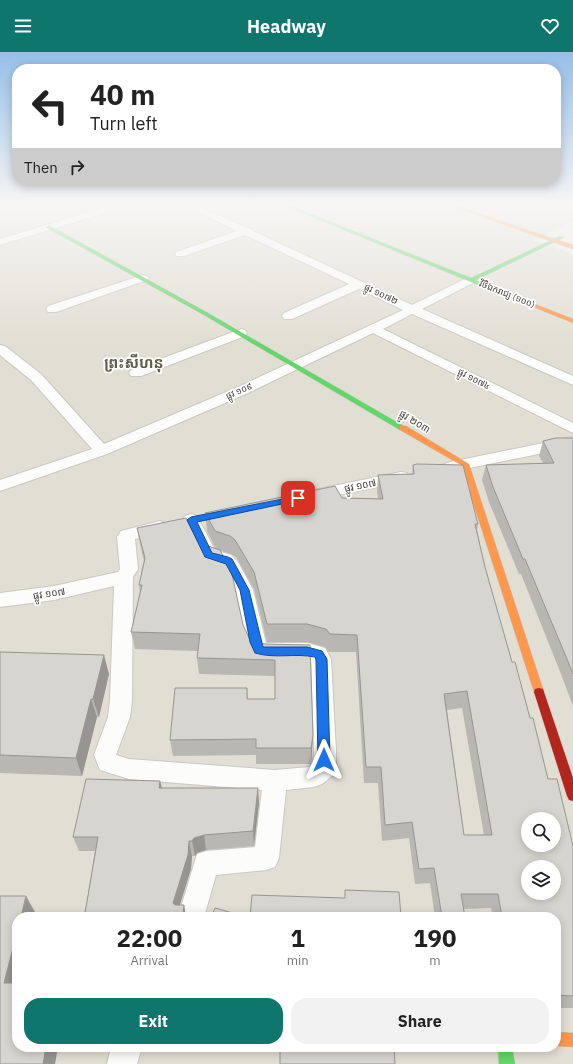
<!DOCTYPE html>
<meta charset="utf-8">
<style>
:root{--surface:#fff;--page:#f2f2f2;--text:#222;--muted:#767676;--accent:#0f766e}
body{margin:0;font-family:"IBM Plex Sans","Noto Sans Khmer",sans-serif;background:var(--page);color:var(--text);height:100vh;display:flex;flex-direction:column;font-size:15px;white-space:nowrap}
*{box-sizing:border-box;margin:0}
p{font-size:13px;color:var(--muted)}
.icon{flex:none;width:22px;height:22px;fill:none;stroke:currentColor;stroke-width:2;stroke-linecap:round;stroke-linejoin:round}
.map{position:relative;flex:1;overflow:hidden}
.sheet{position:absolute;left:12px;top:860px;width:549px;height:140px;display:flex;flex-direction:column;background:var(--surface);border-radius:16px;box-shadow:0 2px 10px #0003}
.sheet>*{flex:none}
.guide{position:absolute;left:12px;top:12px;width:549px;height:122px;border-radius:16px;box-shadow:0 2px 10px #0003;background:#fff;color:var(--text);overflow:hidden}
.controls{position:absolute;left:521px;top:760px;display:grid;gap:8px}
.controls a{display:grid;place-items:center;width:40px;height:40px;border-radius:50%;background:var(--surface);box-shadow:0 2px 10px #0003;font-size:20px}
.pin{position:absolute;display:grid;place-items:center;width:34px;height:34px;color:#fff;margin:-17px;border-radius:8px;box-shadow:0 2px 6px #0006}
.me{position:absolute;width:44px;margin:-22px;rotate:0deg;stroke-linejoin:round;filter:drop-shadow(0 0 3px #0008)}
.turn{display:flex;align-items:center;gap:14px;height:84px;padding:0 12px;font-size:18px}
.turn .icon{width:52px;height:52px;stroke-width:2.5}
.turn b{display:block;font-size:28px;line-height:34px}
.then{display:flex;align-items:center;height:38px;padding:0 12px;background:#0003;gap:8px;font-size:15px}
.eta{display:flex;justify-content:space-evenly;align-items:center;height:68px;text-align:center}
.eta b{font-size:24px;font-weight:800;line-height:28px}
.cta{display:flex;gap:8px;margin-top:auto;padding:8px 12px}
.cta a{flex:1;height:46px;border-radius:16px;background:var(--accent);color:#fff;font-size:16px;font-weight:800;line-height:46px;text-align:center}
.cta a+a{background:var(--page);color:var(--text)}
header{display:flex;justify-content:space-between;align-items:center;height:52px;padding:0 12px;background:var(--accent);color:#fff;font-size:18px;font-weight:800}
.map>svg:first-child{display:block}
.residential{fill:#e1ded3;fill-rule:evenodd}
.lines{fill:none;stroke-linecap:round;stroke-linejoin:round}
.street-casing{stroke:#c9c8c2;stroke-width:2}
.fast-casing{stroke:#cccabe;stroke-width:1}
.slow-casing{stroke:#cccabe;stroke-width:1}
.jam-casing{stroke:#cccabe;stroke-width:1}
.street{fill:#fcfcfb;fill-rule:evenodd}
.fast{fill:#63d668;fill-rule:evenodd}
.slow{fill:#ff974d;fill-rule:evenodd}
.jam{fill:#b3261e;fill-rule:evenodd}
.wall{fill:#b8b7b2;fill-rule:evenodd}
.shaded-wall{fill:#969591}
.building{fill:#d6d5cf;stroke:#969591;fill-rule:evenodd}
.route{fill:#1a73e8;stroke:#114b97}
.labels{text-anchor:middle;stroke-width:3.5;stroke-linejoin:round;paint-order:stroke}
.far-street-label{font-size:9px;fill:#423e33;stroke:#fff}
.street-label{font-size:10px;fill:#423e33;stroke:#fff}
.far-town-label{font-size:15px;font-weight:bold;fill:#645d4b;stroke:#fff}
</style>
<header><svg class="icon" aria-label="menu" viewBox="0 0 24 24"><path d="M4 6h16M4 12h16M4 18h16"/></svg>Headway<svg class="icon" aria-label="heart" viewBox="0 0 24 24"><path d="M12 20l-8-8c-3-5 5-10 8-4 3-6 11-1 8 4z"/></svg></header>
<div class="map">
<svg width="573" height="1012" viewBox="0 0 573 1012">
<rect width="100%" height="100%" fill="#edece6"/>
<path class="residential" d="M0 153H573V169L533 188 573 202V1012H0ZM528 767H554V793H528ZM528 815H554V841H528ZM17 865H556V995H17Z"/>
<g class="lines">
<g class="street-casing">
<path id="street" d="M0 153H14L12 155 0 158Z
M112 153H126L124 155 0 193V187Z
M184 153H196L247 176 252 177 253 179 412 253 467 226H475L477 228 475 230 422 257 573 324V333L412 262 383 277 573 371V381L373 281 248 341 107 402 0 439V428L92 397 31 328 0 303V293L5 294 41 322 104 392 238 335 403 258 359 237 292 267H284L282 264 284 261 349 232 245 183 184 204H176L175 202 176 200 237 179Z
M143 223 147 224 149 226 147 228 56 260H48L46 257 48 254Z
M241 277 245 278 247 281 245 284 141 324H131L129 321 131 318Z
M573 385V395L450 420 444 418 442 415 444 412 450 410Z
M401 420 407 421 409 425 407 429 314 448 308 447 306 443 308 439 314 438Z
M191 462 197 464 215 498 231 503 238 510 253 538 266 591H307L325 596 331 607 336 699V717L332 724 322 732 314 735 286 738 279 806 275 815 266 818 216 823 204 865H178L197 802 206 799 255 795 262 738 129 727 100 718 94 703 108 665 110 649 114 534 54 548 0 555V541L54 534 118 520 120 517 117 485 121 479 160 469 166 471 169 475 166 479 135 487 138 517 133 525 132 649 130 665 116 703 129 707 275 718 309 715 313 712 314 699 311 608 266 607 252 604 245 590 235 538 222 514 202 507 199 503 182 468 185 464Z
M111 995H142L137 1012H107Z"/>
</g>
<g class="fast-casing">
<path id="fast" d="M283 153H289L471 226 560 184 565 185 476 228 500 238 501 239 498 241Z
M49 173 208 261 407 376 406 378H400L204 263 47 176 46 175Z
M498 995H512L515 1012H499Z"/>
</g>
<g class="slow-casing">
<path id="slow" d="M448 153H454L573 193V197Z
M496 238H500L573 267V271L496 240Z
M400 374H406L469 412 544 640 543 643 539 644 535 643 534 640 461 413 400 378Z
M556 980 573 981V995L556 994Z"/>
</g>
<g class="jam-casing">
<path id="jam" d="M539 636 543 637 544 640 573 726V749L569 748 567 744 534 640 535 637Z"/>
</g>
<use href="#street" class="street"/>
<use href="#fast" class="fast"/>
<use href="#slow" class="slow"/>
<use href="#jam" class="jam"/>
</g>
<path class="wall" d="M573 386V654L561 622 521 522H519L489 450 482 428 486 413 543 411 539 404 543 389Z
M413 413 478 472 477 478 485 515 512 610 530 666 548 727 573 794V956H556V865H493L491 856 463 857 465 865H435L430 831 415 832 409 786 382 789 378 731H364L356 600H329L325 595 307 590H267L254 537 236 505 231 502 216 497 207 479 205 461 342 446 378 447 377 440 378 423 412 422ZM462 656 484 783H464L447 658Z
M137 476 199 491 250 588 265 592 310 593 313 683 312 699 311 712H256V703L173 704 170 688 247 636 248 647H275V624L199 622 197 606 198 599 135 597 131 580 140 540 139 533 144 509 140 492Z
M0 600 109 622 99 665H97L82 724 0 721Z
M160 729 162 736H258L259 751 254 794 206 798 197 801 195 804H192L191 817 180 853H184L186 865H86L85 861 95 799H79L73 785Z"/>
<path class="shaded-wall" d="M104 603 109 622 99 665 93 647Z
M91 647 97 665 82 724 76 706Z
M313 683 312 699 311 712V696Z
M160 729 164 744 159 736Z
M258 736 259 751 254 794 253 779Z
M204 783 206 798 197 801 195 804 192 789 194 786Z
M189 789 192 804 191 817 177 862 173 851Z
M26 844 35 860 34 865H21Z
M184 853 186 865H184L183 862Z
M17 880V934L4 931Z
M46 995H58L55 1012H43Z"/>
<path class="building" d="M556 386H573V622L567 607 525 507H523L493 435 486 413 554 411 543 389Z
M417 412 463 413 478 472H475L485 515 512 610H515L530 666H533L548 727H557L573 794V944L556 943V865H502L498 842H461L465 865H442L434 816 419 817 412 770 385 773 381 715H366L357 583 330 582 326 577 307 572H267L254 520 235 488 230 484 215 479 205 461 335 434 342 446 383 447 378 423 414 422 413 413ZM467 639 492 783H464L444 642ZM528 767H554V793H528ZM528 815H554V841H528Z
M186 466 199 491 220 498 232 522 243 573 250 588 265 592 310 593 313 683 311 696H256V687L170 688 175 636H247V647H275V608L197 606 200 582 131 580 142 533H139L145 506 137 476Z
M0 600 104 603 93 647H91L76 706 0 703Z
M86 727 160 729 159 736H258L253 779 204 783 194 786 192 789H189L188 803 173 851 175 853H184L183 862 85 861 98 785H73Z
M345 838 399 840 401 865H250L252 843 345 846Z
M0 844H26L21 865H17V880L4 931H17V995H46L43 1012H0Z
M215 856 236 862 235 865H211Z
M280 995H394L395 1012H280Z"/>
<linearGradient id="sky" x2="0" y2="1"><stop stop-color="#95bfe9"/><stop offset="0.52" stop-color="#f7f6f4"/><stop offset="1" stop-color="#f7f6f4" stop-opacity="0"/></linearGradient>
<rect width="573" height="294" fill="url(#sky)"/>
<path class="route" d="M298 444 302 446 301 448 197 470 212 501 228 505 232 507 249 538 263 595H307L322 599 327 607 330 708 328 712 324 713 320 712 318 708 316 608 315 605C295 601 275 607 255 601L250 590 240 538 226 512 205 505 187 468 191 465Z"/>
<g class="labels">
<g class="far-street-label">
<text transform="translate(381 242) rotate(25)" y="3">ផ្លូវ ១០៧២</text>
<text transform="translate(507 242) rotate(22)" y="3">វិថីឯករាជ្យ (១០០)</text>
<text transform="translate(474 327) rotate(27)" y="3">ផ្លូវ ១០៧៤</text>
<text transform="translate(239 339) rotate(-24)" y="3">ផ្លូវ ១០៩</text>
</g>
<g class="street-label">
<text transform="translate(415 369) rotate(31)" y="4">ផ្លូវ ២០៣</text>
<text transform="translate(360 433) rotate(-12)" y="4">ផ្លូវ ១០៧</text>
<text transform="translate(49 541) rotate(-9)" y="4">ផ្លូវ ១០៧</text>
</g>
<g class="far-town-label">
<text x="134" y="316">ព្រះសីហនុ</text>
</g>
</g>
</svg>
<div class="controls">
<a><svg class="icon" aria-label="search" viewBox="0 0 24 24"><circle cx="10" cy="10" r="6"/><path d="M15 15l6 6"/></svg></a>
<a><svg class="icon" aria-label="layers" viewBox="0 0 24 24"><path d="M12 4l9 5-9 5-9-5zM3 14l9 5 9-5"/></svg></a>
</div>
<div class="pin" style="left:298px;top:446px;background:#d93025"><svg class="icon" aria-label="arrive" viewBox="0 0 24 24"><path d="M6 21V4h12l-3 4 3 4H6"/></svg></div>
<svg class="me" style="left:324px;top:708px" viewBox="-20 -20 40 40"><path d="M0-17L14 15 0 8-14 15z" fill="#1a73e8" stroke="#fff" stroke-width="4"/></svg>
<div class="guide">
<div class="turn"><svg class="icon" aria-label="left" viewBox="0 0 24 24"><path d="M17 20v-9H6M10 6l-5 5 5 5"/></svg><div><b>40 m</b>Turn left</div></div>
<div class="then">Then<svg class="icon" aria-label="right" viewBox="0 0 24 24"><path d="M7 20v-9h11M14 6l5 5-5 5"/></svg></div>
</div>
<section class="sheet">
<div class="eta">
<div><b>22:00</b><p>Arrival</p></div>
<div><b>1</b><p>min</p></div>
<div><b>190</b><p>m</p></div>
</div>
<div class="cta"><a>Exit</a><a>Share</a></div>
</section>
</div>
